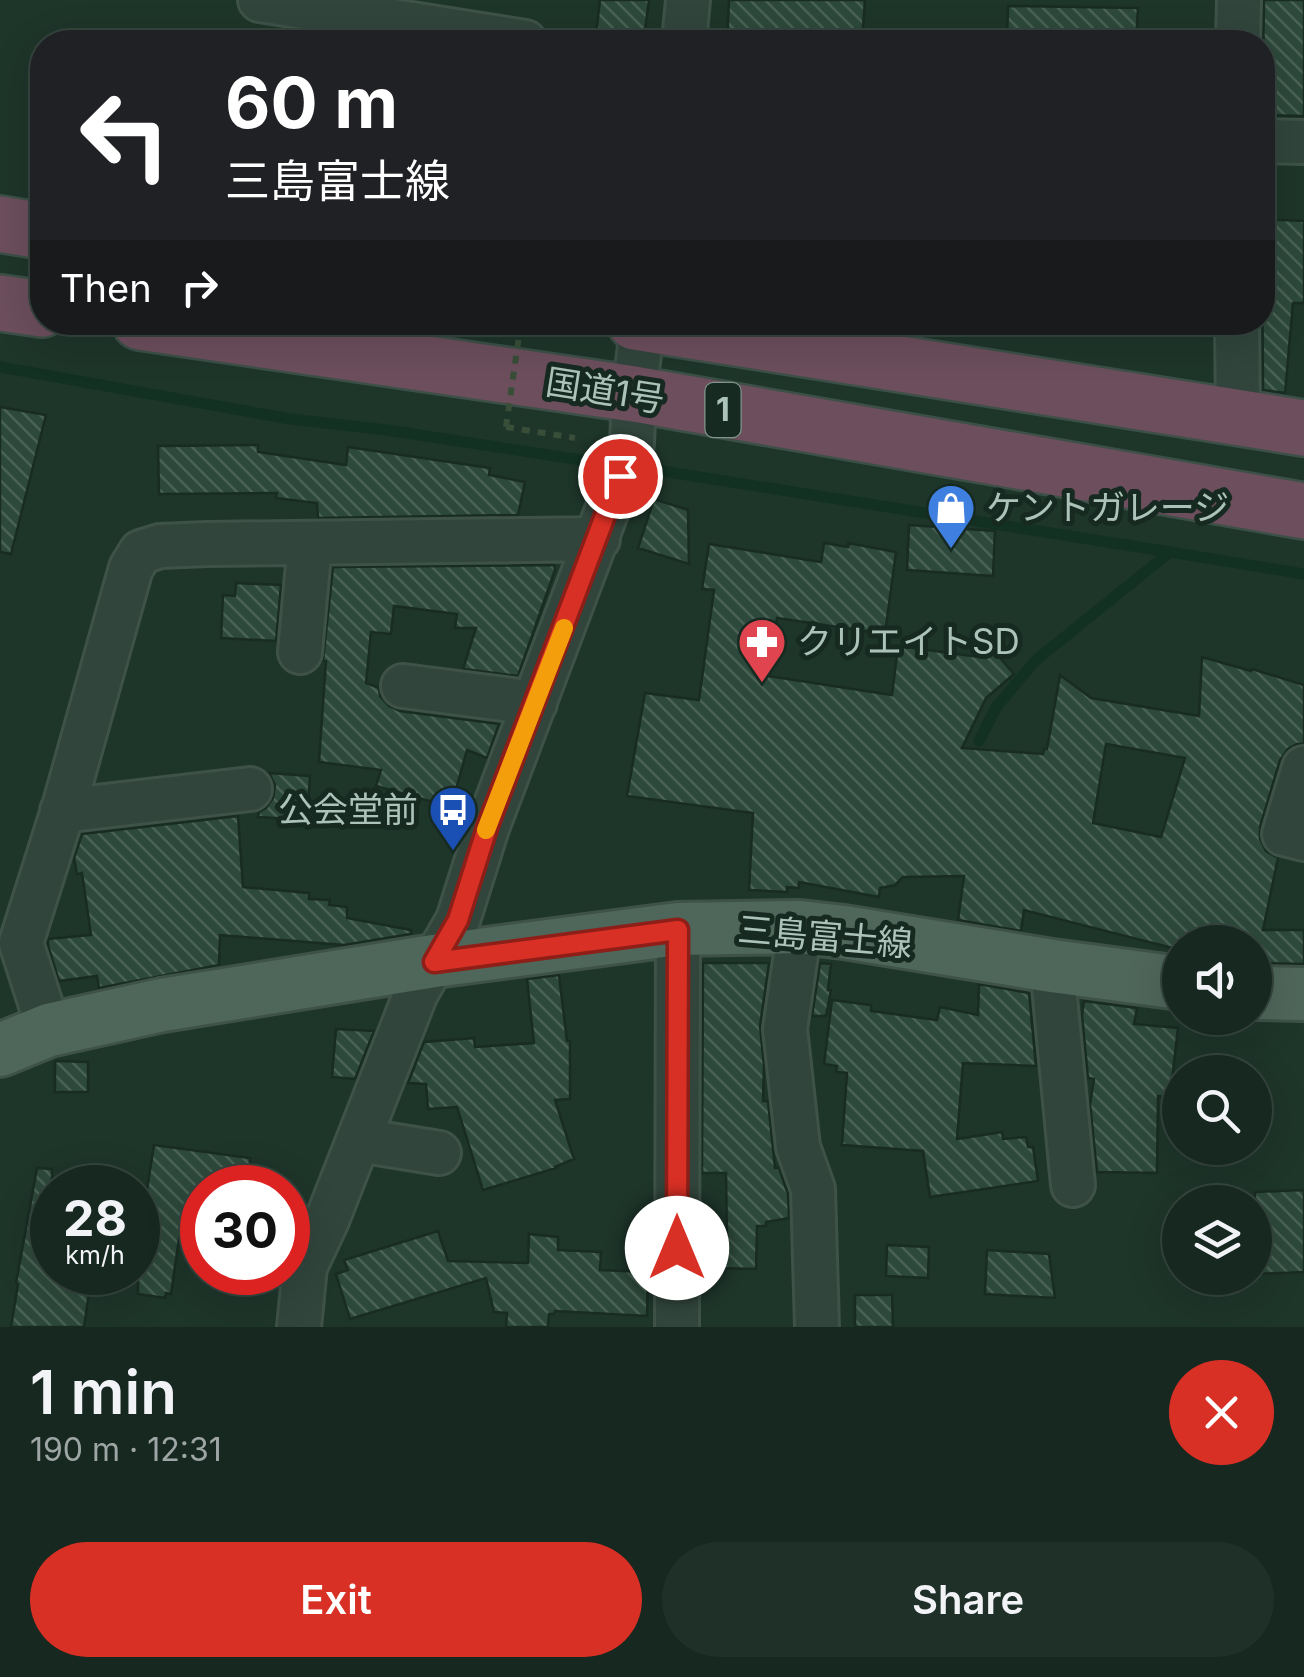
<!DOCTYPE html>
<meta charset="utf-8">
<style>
:root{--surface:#162820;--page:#1f3029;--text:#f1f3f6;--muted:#9ea6a5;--line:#35443e;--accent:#d93025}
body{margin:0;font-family:Inter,"Noto Sans JP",sans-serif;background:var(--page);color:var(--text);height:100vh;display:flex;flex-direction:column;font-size:38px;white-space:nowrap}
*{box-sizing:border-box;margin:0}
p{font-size:32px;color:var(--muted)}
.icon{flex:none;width:55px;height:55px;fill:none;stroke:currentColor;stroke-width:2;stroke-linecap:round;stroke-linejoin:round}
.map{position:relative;height:1327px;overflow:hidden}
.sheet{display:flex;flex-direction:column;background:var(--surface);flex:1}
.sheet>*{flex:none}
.guide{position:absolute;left:30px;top:30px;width:1245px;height:305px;border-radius:40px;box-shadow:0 10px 40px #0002,0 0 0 2px var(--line);background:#202124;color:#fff;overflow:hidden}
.fabs{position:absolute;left:1162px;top:925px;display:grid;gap:20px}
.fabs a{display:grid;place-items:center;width:110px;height:110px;border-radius:50%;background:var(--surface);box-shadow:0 10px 40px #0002,0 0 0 2px var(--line);font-size:50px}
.speed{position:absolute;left:30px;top:1165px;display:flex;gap:20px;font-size:50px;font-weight:700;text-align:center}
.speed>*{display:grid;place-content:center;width:130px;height:130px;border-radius:50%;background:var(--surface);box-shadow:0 10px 40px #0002,0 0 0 2px var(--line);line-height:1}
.speed small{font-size:25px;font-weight:400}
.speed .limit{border:15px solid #d22;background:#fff;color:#111}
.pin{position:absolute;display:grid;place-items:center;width:85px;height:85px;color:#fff;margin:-42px;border:5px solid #fff;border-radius:50%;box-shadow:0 2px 10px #0007}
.me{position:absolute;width:110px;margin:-55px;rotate:0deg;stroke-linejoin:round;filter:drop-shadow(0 0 8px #0008)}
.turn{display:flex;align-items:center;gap:35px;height:210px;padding:0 30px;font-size:45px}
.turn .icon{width:130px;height:130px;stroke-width:2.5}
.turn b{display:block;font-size:70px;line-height:85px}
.then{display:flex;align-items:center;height:95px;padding:0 30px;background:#0003;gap:20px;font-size:38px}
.round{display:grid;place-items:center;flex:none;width:105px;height:105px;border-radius:52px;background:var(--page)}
.headline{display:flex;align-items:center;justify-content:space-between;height:170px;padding:0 30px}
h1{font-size:60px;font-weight:600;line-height:75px}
.action{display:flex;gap:20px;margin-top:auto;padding:20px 30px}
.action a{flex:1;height:115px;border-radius:60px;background:var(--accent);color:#fff;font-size:40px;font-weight:600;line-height:115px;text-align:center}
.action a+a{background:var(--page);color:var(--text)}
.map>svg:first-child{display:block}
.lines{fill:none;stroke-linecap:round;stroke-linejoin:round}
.stream{stroke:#123123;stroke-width:11}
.building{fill:url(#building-back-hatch);stroke:#192c23;stroke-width:2.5;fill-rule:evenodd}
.minor-casing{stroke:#3e5248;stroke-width:48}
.major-casing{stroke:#3e5248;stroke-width:58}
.highway-casing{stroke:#3c5047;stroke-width:60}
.path{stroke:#384e39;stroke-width:6;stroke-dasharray:8 8;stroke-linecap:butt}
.minor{stroke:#31453c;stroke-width:42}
.major{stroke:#4f665b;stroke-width:52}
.highway{stroke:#6c4e5c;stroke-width:55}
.path-bridge{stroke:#384e39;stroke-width:6;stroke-dasharray:8 8;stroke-linecap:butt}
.route-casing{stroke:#8d1f18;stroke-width:25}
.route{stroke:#d93025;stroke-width:18}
.slow{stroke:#f59e0b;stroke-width:18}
.labels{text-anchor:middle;stroke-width:10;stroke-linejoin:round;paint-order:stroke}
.shield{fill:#172a21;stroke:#7f958b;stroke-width:2.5}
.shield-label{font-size:32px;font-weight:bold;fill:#abc3b8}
.street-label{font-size:35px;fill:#abc3b8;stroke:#172a21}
.poi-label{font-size:35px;fill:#abc3b8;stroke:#172a21;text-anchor:start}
</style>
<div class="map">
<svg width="1304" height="1327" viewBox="0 0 1304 1327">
<defs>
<pattern id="building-back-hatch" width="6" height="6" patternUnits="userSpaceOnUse" patternTransform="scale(2.5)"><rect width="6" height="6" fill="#2d493b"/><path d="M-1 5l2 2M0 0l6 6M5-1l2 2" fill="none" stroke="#496255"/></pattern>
</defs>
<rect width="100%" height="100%" fill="#1e352a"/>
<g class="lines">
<path class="stream" d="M0 367 290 419 387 430 613 465
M631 466 1170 552
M979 741 997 706 1036 660 1170 552 1304 574"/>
</g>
<path class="building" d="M600 0H649L645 30 636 39 596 34Z
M729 0H865L862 42H727Z
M1264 0H1304V116L1264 115 1266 66H1263Z
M1008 6 1138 8 1136 42H1007Z
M1262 219 1304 221V303H1293L1285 393 1263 390Z
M0 407 46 415 11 554 0 552Z
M258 445V452L346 465 348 447 490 468 489 475 525 482 518 515 318 518 317 503 276 498 277 493 159 494 158 446Z
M654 499 688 510 689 564 638 548Z
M909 525 995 531 993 576 907 570Z
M824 543 848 547V543L896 552 885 634 777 618 768 676 892 695 898 646 986 658 994 651 1014 674 986 698 962 748 1043 754 1044 749H1047L1060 675 1091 698 1199 716 1202 657 1251 671 1252 669 1304 685V744H1297L1288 749 1280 760 1260 827V839L1266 851 1278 858 1263 930H1304V964L1255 963V942H1180V950L1024 910 1021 931 958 920 964 876 903 877 895 885 880 888 879 897 799 882V888L787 887V892L749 890 753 813 627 796 645 693 699 700 714 590 702 589 709 544 821 562ZM1106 744 1185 758 1161 837 1093 823Z
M554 565 555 570 518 676 463 669 476 628H455L457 614 394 606 391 634 371 632 366 683 379 688 380 696 389 706 400 711 499 724 487 758 467 750 451 807 376 786 381 770 319 762 326 661 323 660 333 567Z
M236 583 281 585 276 641 221 638 223 595 235 596Z
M269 773 310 776 307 820 258 817 259 812 266 808 273 798 275 785Z
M238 816 243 887 309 893V899L330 900 329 905 347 907V918L411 930V934L344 945 220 935 219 965 99 988 97 976 59 981 48 945V939L91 935 82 873 77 874 74 858 82 834Z
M703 963H769L760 1026 764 1066 763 1101H768L775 1168H779L788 1194 789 1218 766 1222V1226H757L756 1269 719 1268 720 1237H727L726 1173H702Z
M820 963 831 964 828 990H831L826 1016H812Z
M559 975 567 1041H570V1099L555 1100 574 1159 555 1167 556 1168 483 1190 457 1107 428 1109 426 1084 408 1083 424 1042 474 1038 475 1047 534 1043 527 979Z
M979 984 1029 993 1036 1066 963 1063 957 1139 1002 1132 1003 1139 1026 1137 1028 1147H1033L1038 1181 930 1197 923 1151 842 1145 847 1073 836 1072 837 1066 824 1064 832 1000 871 1005V1011L937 1020 940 1007 978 1015Z
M1084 1001 1137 1008 1134 1024 1178 1028 1170 1098 1158 1096 1157 1173 1097 1172 1090 1104 1094 1079 1088 1078 1082 1015Z
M336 1029 374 1031 355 1079 332 1077Z
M55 1061 88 1062V1092H55Z
M154 1145 250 1158V1188H202V1221L182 1218 171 1294 166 1293 165 1298 138 1294V1246Z
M37 1168 52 1169V1272H92L84 1327H11L18 1284 16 1283Z
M1304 1190V1272L1255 1274V1192Z
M438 1231 448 1261 528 1263 529 1234 558 1237V1250L601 1252 600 1270 648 1272 647 1316 555 1311 554 1314H549L548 1327H506L507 1313 494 1312 486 1278 350 1319 336 1274 348 1270 344 1260Z
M887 1245 929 1247 928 1278 886 1276Z
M987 1250 1049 1254 1055 1298 985 1294Z
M855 1295H892L893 1327H855Z"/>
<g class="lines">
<g class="minor-casing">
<path id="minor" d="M260 0 525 42
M684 42 688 0
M1238 42 1239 0
M1262 141 1304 142
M1237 322 1238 418
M300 652 310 543
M403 686 535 703
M1304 768 1284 834 1304 839
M62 811 250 789
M800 927 785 1029 798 1147 813 1189 817 1327
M1052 966 1073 1185
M49 1030 21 943 64 807 131 568 141 552 160 546 207 544 598 539
M359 1140 439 1153
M299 1327 305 1267 327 1220 416 993 458 920 487 828 632 444 634 394 643 322
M677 1327 678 929"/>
</g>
<g class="major-casing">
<path id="major" d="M1255 993 1304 994
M0 1050 49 1030 162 1005 434 961 678 929 800 927 844 932 1052 966 1180 983"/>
</g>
<g class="highway-casing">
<path id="highway" d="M0 224 42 231
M0 303 42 309
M140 322 634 394 1304 511
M635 322 1304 428"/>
</g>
<path class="path" d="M506 427 575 438"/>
<use href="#minor" class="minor"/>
<use href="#major" class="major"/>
<use href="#highway" class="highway"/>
<path class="path-bridge" d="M506 427 521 322"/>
</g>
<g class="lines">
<g class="route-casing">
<path id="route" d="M620 476 487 828 458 920 434 962 678 930 677 1248"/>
</g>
<use href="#route" class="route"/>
<path class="slow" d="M486 830 564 628"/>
</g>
<defs>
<g id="shop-pin" transform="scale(2.5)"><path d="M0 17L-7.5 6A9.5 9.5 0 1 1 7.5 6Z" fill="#3f7fe0" stroke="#172a21"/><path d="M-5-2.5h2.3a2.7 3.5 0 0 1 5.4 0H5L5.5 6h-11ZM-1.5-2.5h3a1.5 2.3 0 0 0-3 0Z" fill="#fff"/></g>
<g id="pharmacy-pin" transform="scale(2.5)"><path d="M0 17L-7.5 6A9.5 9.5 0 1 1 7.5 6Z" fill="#e0444e" stroke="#172a21"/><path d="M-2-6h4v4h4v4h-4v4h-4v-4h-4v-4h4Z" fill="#fff"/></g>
<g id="bus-pin" transform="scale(2.5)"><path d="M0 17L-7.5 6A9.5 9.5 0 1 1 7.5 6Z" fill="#1a4fb4" stroke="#172a21"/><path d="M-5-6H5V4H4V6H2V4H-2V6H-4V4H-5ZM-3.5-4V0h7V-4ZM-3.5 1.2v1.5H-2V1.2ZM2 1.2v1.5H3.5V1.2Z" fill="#fff"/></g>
</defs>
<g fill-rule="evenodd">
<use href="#shop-pin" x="951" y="508"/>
<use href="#pharmacy-pin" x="762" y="642"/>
<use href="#bus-pin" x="453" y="810"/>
</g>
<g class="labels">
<rect class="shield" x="705.5" y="383" width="35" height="54" rx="8"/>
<g class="shield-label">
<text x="723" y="421">1</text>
</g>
<g class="street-label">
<text transform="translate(605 391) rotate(9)" y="12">国道1号</text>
<text transform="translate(825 937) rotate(5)" y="12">三島富士線</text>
</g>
<g class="poi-label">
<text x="986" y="520">ケントガレージ</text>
<text x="797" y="654">クリエイトSD</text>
<text x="418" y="822" text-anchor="end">公会堂前</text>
</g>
</g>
</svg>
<div class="fabs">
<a><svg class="icon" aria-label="sound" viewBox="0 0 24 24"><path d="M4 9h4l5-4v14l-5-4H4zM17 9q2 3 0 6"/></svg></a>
<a><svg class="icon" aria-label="search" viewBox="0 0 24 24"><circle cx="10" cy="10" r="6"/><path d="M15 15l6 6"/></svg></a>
<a><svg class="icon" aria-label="layers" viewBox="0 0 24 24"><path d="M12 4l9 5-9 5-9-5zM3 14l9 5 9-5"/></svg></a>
</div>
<div class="speed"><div>28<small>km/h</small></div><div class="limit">30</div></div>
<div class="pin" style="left:620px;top:476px;background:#d93025"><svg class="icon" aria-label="arrive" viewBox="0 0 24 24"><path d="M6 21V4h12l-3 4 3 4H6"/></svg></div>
<svg class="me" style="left:677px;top:1248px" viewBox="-20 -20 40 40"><circle r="19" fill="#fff"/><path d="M0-13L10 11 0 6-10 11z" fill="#d93025"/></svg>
<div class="guide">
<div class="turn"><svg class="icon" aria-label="left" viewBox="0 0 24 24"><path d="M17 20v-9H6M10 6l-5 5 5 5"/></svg><div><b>60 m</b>三島富士線</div></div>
<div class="then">Then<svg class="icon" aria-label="right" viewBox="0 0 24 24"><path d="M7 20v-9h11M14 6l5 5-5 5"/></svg></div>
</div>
</div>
<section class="sheet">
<div class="headline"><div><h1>1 min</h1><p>190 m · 12:31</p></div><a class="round" style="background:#d93025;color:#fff"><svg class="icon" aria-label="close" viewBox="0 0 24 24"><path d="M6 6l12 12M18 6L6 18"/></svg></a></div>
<div class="action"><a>Exit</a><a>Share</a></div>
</section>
